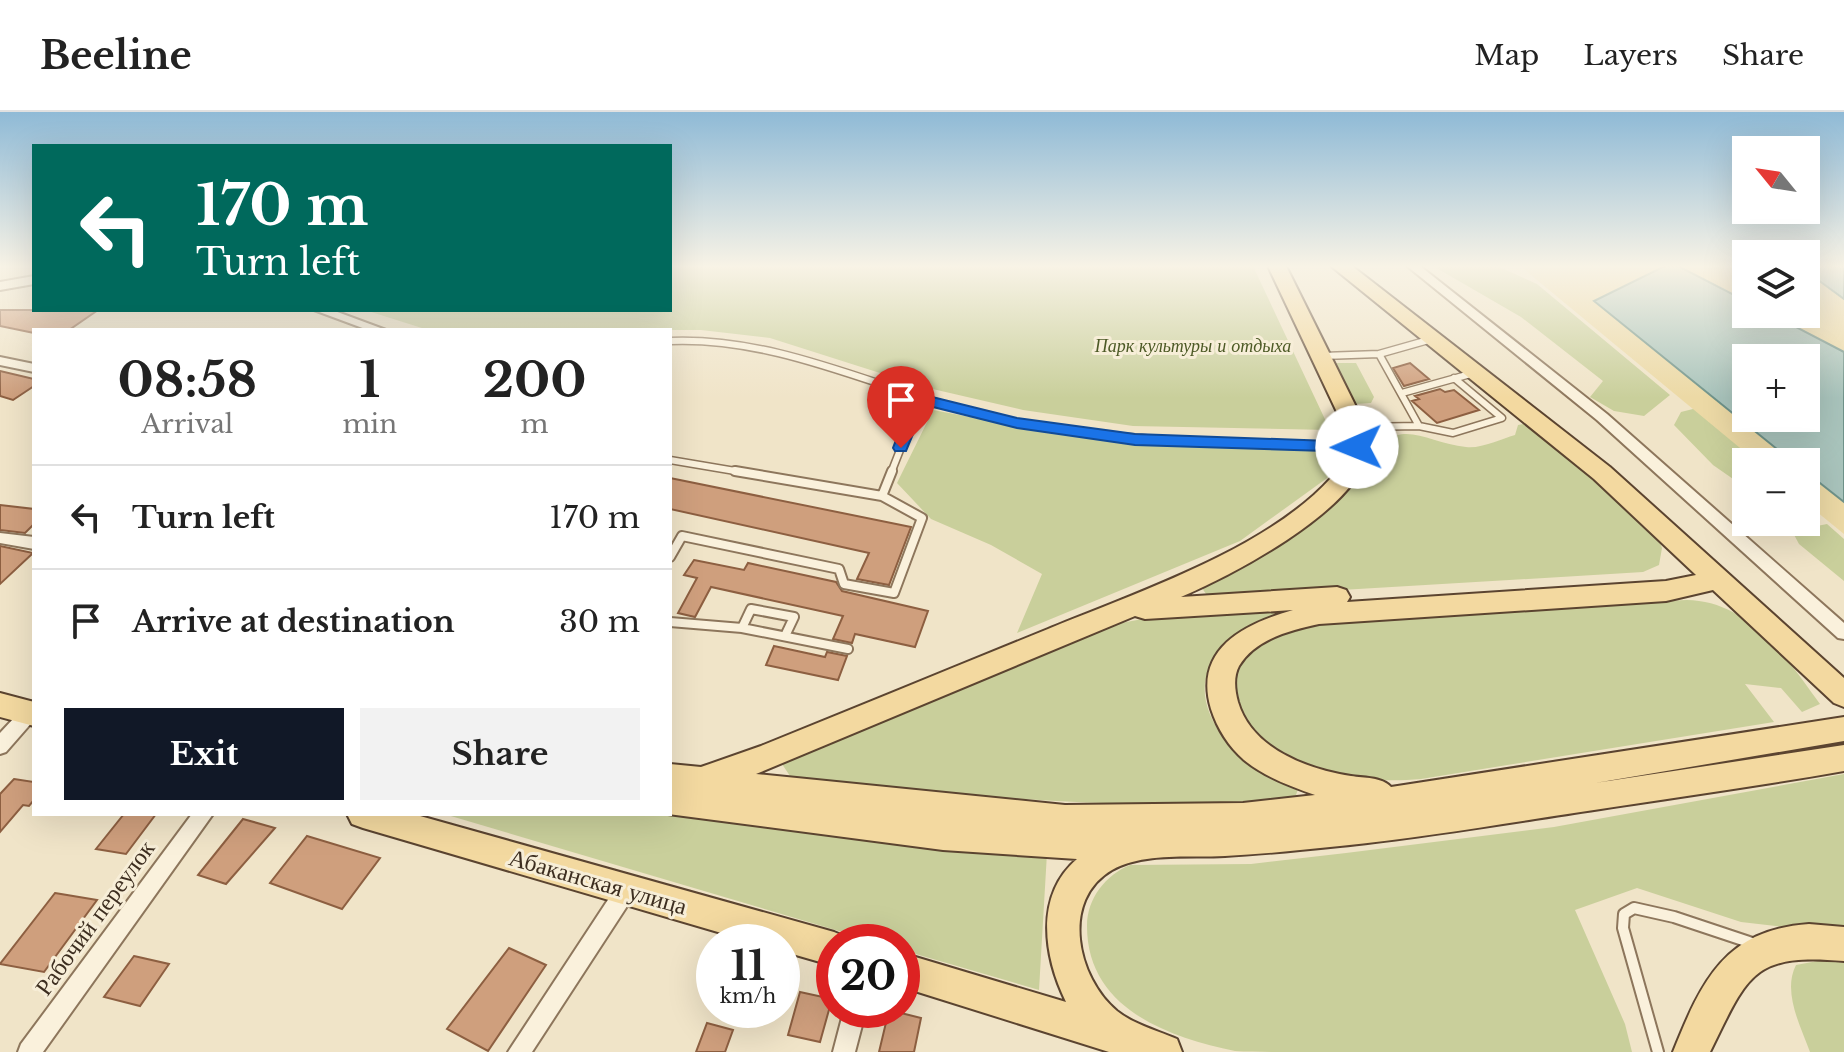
<!DOCTYPE html>
<meta charset="utf-8">
<style>
:root{--surface:#fff;--page:#f2f2f2;--text:#222;--muted:#767676;--line:#e0e0e0;--accent:#111827}
body{margin:0;font-family:"Libre Baskerville",serif;background:var(--page);color:var(--text);height:100vh;display:flex;flex-direction:column;font-size:30px;white-space:nowrap}
*{box-sizing:border-box;margin:0}
p{font-size:26px;color:var(--muted)}
.icon{flex:none;width:44px;height:44px;fill:none;stroke:currentColor;stroke-width:2;stroke-linecap:round;stroke-linejoin:round}
.map{position:relative;flex:1;overflow:hidden}
.panel{position:absolute;left:32px;top:216px;width:640px;height:488px;display:flex;flex-direction:column;background:var(--surface);border-radius:0px;box-shadow:0 8px 32px #0002}
.panel>*{flex:none}
.hud{position:absolute;left:32px;top:32px;width:640px;height:168px;border-radius:0px;box-shadow:0 8px 32px #0002;background:#00695c;color:#fff;overflow:hidden}
.needle{width:52px;rotate:300deg}
.tools{position:absolute;left:1732px;top:24px;display:grid;gap:16px}
.tools a{display:grid;place-items:center;width:88px;height:88px;border-radius:0px;background:var(--surface);box-shadow:0 8px 32px #0002;font-size:40px}
.speed{position:absolute;left:696px;top:812px;display:flex;gap:16px;font-size:40px;font-weight:700;text-align:center}
.speed>*{display:grid;place-content:center;width:104px;height:104px;border-radius:50%;background:var(--surface);box-shadow:0 8px 32px #0002;line-height:1}
.speed small{font-size:20px;font-weight:400}
.speed .limit{border:12px solid #d22;background:#fff;color:#111}
.pin{position:absolute;display:grid;place-items:center;width:68px;height:68px;color:#fff;margin:-82px -34px;border-radius:50% 50% 50% 0;rotate:-45deg;box-shadow:0 0 8px #0007}
.pin .icon{rotate:45deg}
.me{position:absolute;width:88px;margin:-44px;rotate:269deg;stroke-linejoin:round;filter:drop-shadow(0 0 6px #0008)}
.turn{display:flex;align-items:center;gap:28px;height:168px;padding:0 32px;font-size:36px}
.turn .icon{width:104px;height:104px;stroke-width:2.5}
.turn b{display:block;font-size:56px;line-height:68px}
.eta{display:flex;justify-content:space-evenly;align-items:center;height:136px;text-align:center}
.eta b{font-size:48px;font-weight:700;line-height:56px}
.primary-button{display:flex;gap:16px;margin-top:auto;padding:16px 32px}
.primary-button a{flex:1;height:92px;border-radius:0px;background:var(--accent);color:#fff;font-size:32px;font-weight:700;line-height:92px;text-align:center}
.primary-button a+a{background:var(--page);color:var(--text)}
ul{padding:0;list-style:none}
li{display:flex;align-items:center;gap:24px;height:104px;padding:0 32px;border-top:2px solid var(--line)}
li div{flex:1}
li b{display:block;font-size:30px}
li em{font-style:normal}
header{display:flex;align-items:center;gap:48px;box-sizing:border-box;height:112px;padding:0 40px;background:var(--surface);border-bottom:2px solid var(--line)}
header strong{font-size:38px}
nav{display:flex;gap:44px;margin-inline-start:auto;font-size:28px}
.map>svg:first-child{display:block}
.green{fill:#c9cf9b}
.sand{fill:#ecd9a5}
.water{fill:#a9c4bc;stroke:#6f938a;stroke-width:2;fill-rule:evenodd}
.building{fill:#cf9f7d;stroke:#8d5f41;stroke-width:2}
.lines{fill:none;stroke-linecap:round;stroke-linejoin:round}
.lane-far2-casing{stroke:#8d765c;stroke-width:9}
.lane-far1-casing{stroke:#8d765c;stroke-width:12}
.lane-casing{stroke:#8d765c;stroke-width:14}
.street-casing{stroke:#8d765c;stroke-width:4}
.primary-casing{stroke:#5b4430;stroke-width:4}
.lane-far2{stroke:#faf1dc;stroke-width:6}
.lane-far1{stroke:#faf1dc;stroke-width:8}
.lane{stroke:#faf1dc;stroke-width:10}
.street{fill:#faf1dc;fill-rule:evenodd}
.primary{fill:#f3d9a0;fill-rule:evenodd}
.route{fill:#1a73e8;stroke:#114b97;stroke-width:2}
.labels{text-anchor:middle;stroke-width:6;stroke-linejoin:round;paint-order:stroke}
.far-park-label{font-size:18px;font-style:italic;fill:#4d5a26;stroke:#f7eed8}
.near-street-label{font-size:24px;fill:#3d2e20;stroke:#f7eed8}
</style>
<header>
<strong>Beeline</strong>
<nav><a>Map</a><a>Layers</a><a>Share</a></nav>
</header>
<div class="map">
<svg width="1844" height="940" viewBox="0 0 1844 940">
<rect width="100%" height="100%" fill="#f0e4c8"/>
<path class="green" d="M670 154H1253L1330 318 1133 314 1023 298 924 275 770 226 701 218H428L365 198H670Z
M1433 154H1497L1537 172 1670 283 1644 304 1614 299 1590 285 1603 269 1521 205Z
M1336 251H1356L1374 285 1371 291 1355 292Z
M1697 296 1766 350H1746V376L1713 353 1674 313 1681 300Z
M933 298 1071 324 1125 330 1322 339 1341 356 1240 429 1017 521 1042 462 991 433 931 407 897 371Z
M1528 311 1639 405 1658 426 1662 436 1659 453 1643 460 1209 486 1199 472 1354 360 1372 353C1393 299 1425 331 1466 335 1481 337 1501 327 1515 323L1518 313Z
M1827 412 1844 427V469L1799 432 1792 419Z
M1662 489C1674 489 1687 487 1699 489 1754 496 1791 552 1820 592L1802 600 1781 576 1745 572 1774 610 1421 667C1365 672 1287 664 1249 618 1240 606 1236 586 1231 572 1249 526 1280 521 1323 511Z
M1301 491 1304 498C1237 511 1169 556 1226 629 1243 649 1272 660 1294 673L1298 677 1296 683 1290 686C1123 702 956 683 790 664L780 649 1121 511 1164 503Z
M1844 662V822L1741 810 1637 776 1575 798 1625 912 1632 940C1559 940 1486 940 1412 940 1372 940 1331 940 1290 940 1273 940 1252 940 1235 939 1167 925 1087 896 1087 814 1087 786 1106 763 1130 753L1251 752 1346 741 1554 715Z
M444 702H670L1047 741 1039 878 902 838V830H876Z
M1823 848 1844 851V940H1810C1801 915 1782 880 1796 853Z"/>
<path class="sand" d="M1520 154H1665L1594 189 1793 350H1757Z
M1679 154H1746V189Z
M1806 159 1844 187V240L1771 202H1806Z
M1806 360 1844 390V422L1806 391Z"/>
<path class="water" d="M1665 154H1678L1746 189V202H1771L1844 240V390L1806 360V350H1793L1594 189ZM1746 246H1806V306H1746Z
M1806 154H1844V187L1806 159Z"/>
<path class="building" d="M0 198H98L69 218H34V221L0 214Z
M1410 251 1429 267 1404 274 1393 256Z
M0 259 34 267V274L13 288 0 284Z
M1440 277 1445 280 1454 278 1479 298 1437 311 1412 289 1419 287 1415 284Z
M670 366 911 415 889 473 857 467 869 441 670 397Z
M0 393 34 397V412L25 421 0 418Z
M0 434 33 441 0 472Z
M694 448 744 458 748 451 836 470 842 479 928 499 915 535 855 522 852 531 833 527 843 504 711 475 695 505 678 501 697 466 684 463Z
M774 534 825 545 827 540 847 544 838 568 766 553Z
M14 667 34 670V688L29 694 23 693 0 720V682Z
M124 702H156L126 742 96 737Z
M243 707 275 716 226 772 198 763Z
M307 724 380 746 342 797 270 771Z
M55 781 97 788 44 860 0 852Z
M509 836 546 853 488 939 447 917Z
M134 844 169 852 140 894 104 885Z
M800 880 832 887 820 930 788 923Z
M889 898 921 906 914 940H879Z
M707 911 733 918 725 940H696Z"/>
<g class="lines">
<g class="lane-far2-casing">
<path id="lane-far2" d="M670 229C791 224 901 290 1018 311 1128 331 1240 331 1352 335
M1379 242 1432 227
M1323 244 1379 242 1419 314 1359 315
M1402 281 1474 261
M1419 314 1453 321 1502 306 1454 266
M670 348 747 361
M891 361 920 287"/>
</g>
<g class="lane-far1-casing">
<path id="lane-far1" d="M735 359 882 384 892 359
M670 445 682 424 839 457 844 472 894 481 922 406 882 384
M670 510 742 516 848 537
M742 516 751 497 794 505 785 524"/>
</g>
<g class="lane-casing">
<path id="lane" d="M1658 940 1623 816 1624 802 1634 796 1674 805 1758 833"/>
</g>
<g class="street-casing">
<path id="street" d="M1407 154H1420L1607 302 1844 511V527L1838 526 1597 308Z
M34 164V172L0 178V170Z
M314 198H332L386 218H368Z
M0 245 34 252V260L0 253Z
M0 421 34 425V437L0 431Z
M34 589V608L6 640 0 642V621L28 591Z
M192 702H213L43 940H18L21 932Z
M626 768 633 771 636 778 633 785 532 940H508L619 771Z
M844 898H866L855 940H833Z"/>
</g>
<g class="primary-casing">
<path id="primary" d="M1268 154H1286L1366 315C1367 324 1369 337 1367 346 1347 403 1234 462 1181 485L1337 475 1346 478 1350 485 1347 490 1666 469 1696 463 1594 367 1331 154H1352L1610 355 1844 566V595L1834 591 1713 478 1666 489 1319 512C1291 518 1255 527 1239 554 1233 565 1235 579 1238 590 1252 637 1307 657 1351 664 1364 666 1382 665 1391 675L1844 605V629L1595 671 1844 633V659C1754 675 1664 687 1574 701 1496 713 1418 726 1340 734 1302 738 1264 742 1225 744 1189 746 1144 740 1112 758 1060 788 1077 866 1117 899 1135 913 1156 918 1177 927L1182 940H1109L902 875V841L1066 890C1044 845 1034 784 1077 747L943 738 668 702 670 652 701 655 761 634C857 595 952 556 1048 517 1136 481 1267 437 1331 366 1345 350 1344 335 1344 315ZM1293 498C1244 512 1193 537 1211 597 1217 616 1229 635 1244 648 1265 665 1290 674 1315 683L1243 691 1065 693 756 662 1135 504 1145 507Z
M0 581 34 590V614L0 605Z
M347 702H413L834 820 846 825 848 830H834V854L782 839V830H752L363 716 352 712Z
M1809 812 1844 815V849C1752 841 1748 863 1710 940H1673C1702 868 1725 818 1809 812Z"/>
</g>
<use href="#lane-far2" class="lane-far2"/>
<use href="#lane-far1" class="lane-far1"/>
<use href="#lane" class="lane"/>
<use href="#street" class="street"/>
<use href="#primary" class="primary"/>
</g>
<linearGradient id="sky" x2="0" y2="1"><stop stop-color="#8fbad6"/><stop offset="0.54" stop-color="#f8f3e6"/><stop offset="1" stop-color="#f8f3e6" stop-opacity="0"/></linearGradient>
<rect width="1844" height="286" fill="url(#sky)"/>
<path class="route" d="M920 282 1017 306 1135 322 1357 330 1365 335 1357 340 1135 333 1017 316 925 293 906 339H895L893 336 912 287Z"/>
<g class="labels">
<g class="far-park-label">
<text x="1193" y="240">Парк культуры и отдыха</text>
</g>
<g class="near-street-label">
<text transform="translate(598 770) rotate(16)" y="8">Абаканская улица</text>
<text transform="translate(95 806) rotate(-54)" y="8">Рабочий переулок</text>
</g>
</g>
</svg>
<div class="tools">
<a><svg class="needle" viewBox="-14 -14 28 28"><path d="M0-13l5 13h-10z" fill="#e53935"/><path d="M0 13l5-13h-10z" fill="#767676"/></svg></a>
<a><svg class="icon" aria-label="layers" viewBox="0 0 24 24"><path d="M12 4l9 5-9 5-9-5zM3 14l9 5 9-5"/></svg></a>
<a>+</a>
<a>−</a>
</div>
<div class="speed"><div>11<small>km/h</small></div><div class="limit">20</div></div>
<div class="pin" style="left:901px;top:336px;background:#d93025"><svg class="icon" aria-label="arrive" viewBox="0 0 24 24"><path d="M6 21V4h12l-3 4 3 4H6"/></svg></div>
<svg class="me" style="left:1357px;top:335px" viewBox="-20 -20 40 40"><circle r="19" fill="#fff"/><path d="M0-13L10 11 0 6-10 11z" fill="#1a73e8"/></svg>
<div class="hud">
<div class="turn"><svg class="icon" aria-label="left" viewBox="0 0 24 24"><path d="M17 20v-9H6M10 6l-5 5 5 5"/></svg><div><b>170 m</b>Turn left</div></div>
</div>
<section class="panel">
<div class="eta">
<div><b>08:58</b><p>Arrival</p></div>
<div><b>1</b><p>min</p></div>
<div><b>200</b><p>m</p></div>
</div>
<ul>
<li><svg class="icon" aria-label="left" viewBox="0 0 24 24"><path d="M17 20v-9H6M10 6l-5 5 5 5"/></svg><div><b>Turn left</b></div><em>170 m</em></li>
<li><svg class="icon" aria-label="arrive" viewBox="0 0 24 24"><path d="M6 21V4h12l-3 4 3 4H6"/></svg><div><b>Arrive at destination</b></div><em>30 m</em></li>
</ul>
<div class="primary-button"><a>Exit</a><a>Share</a></div>
</section>
</div>
